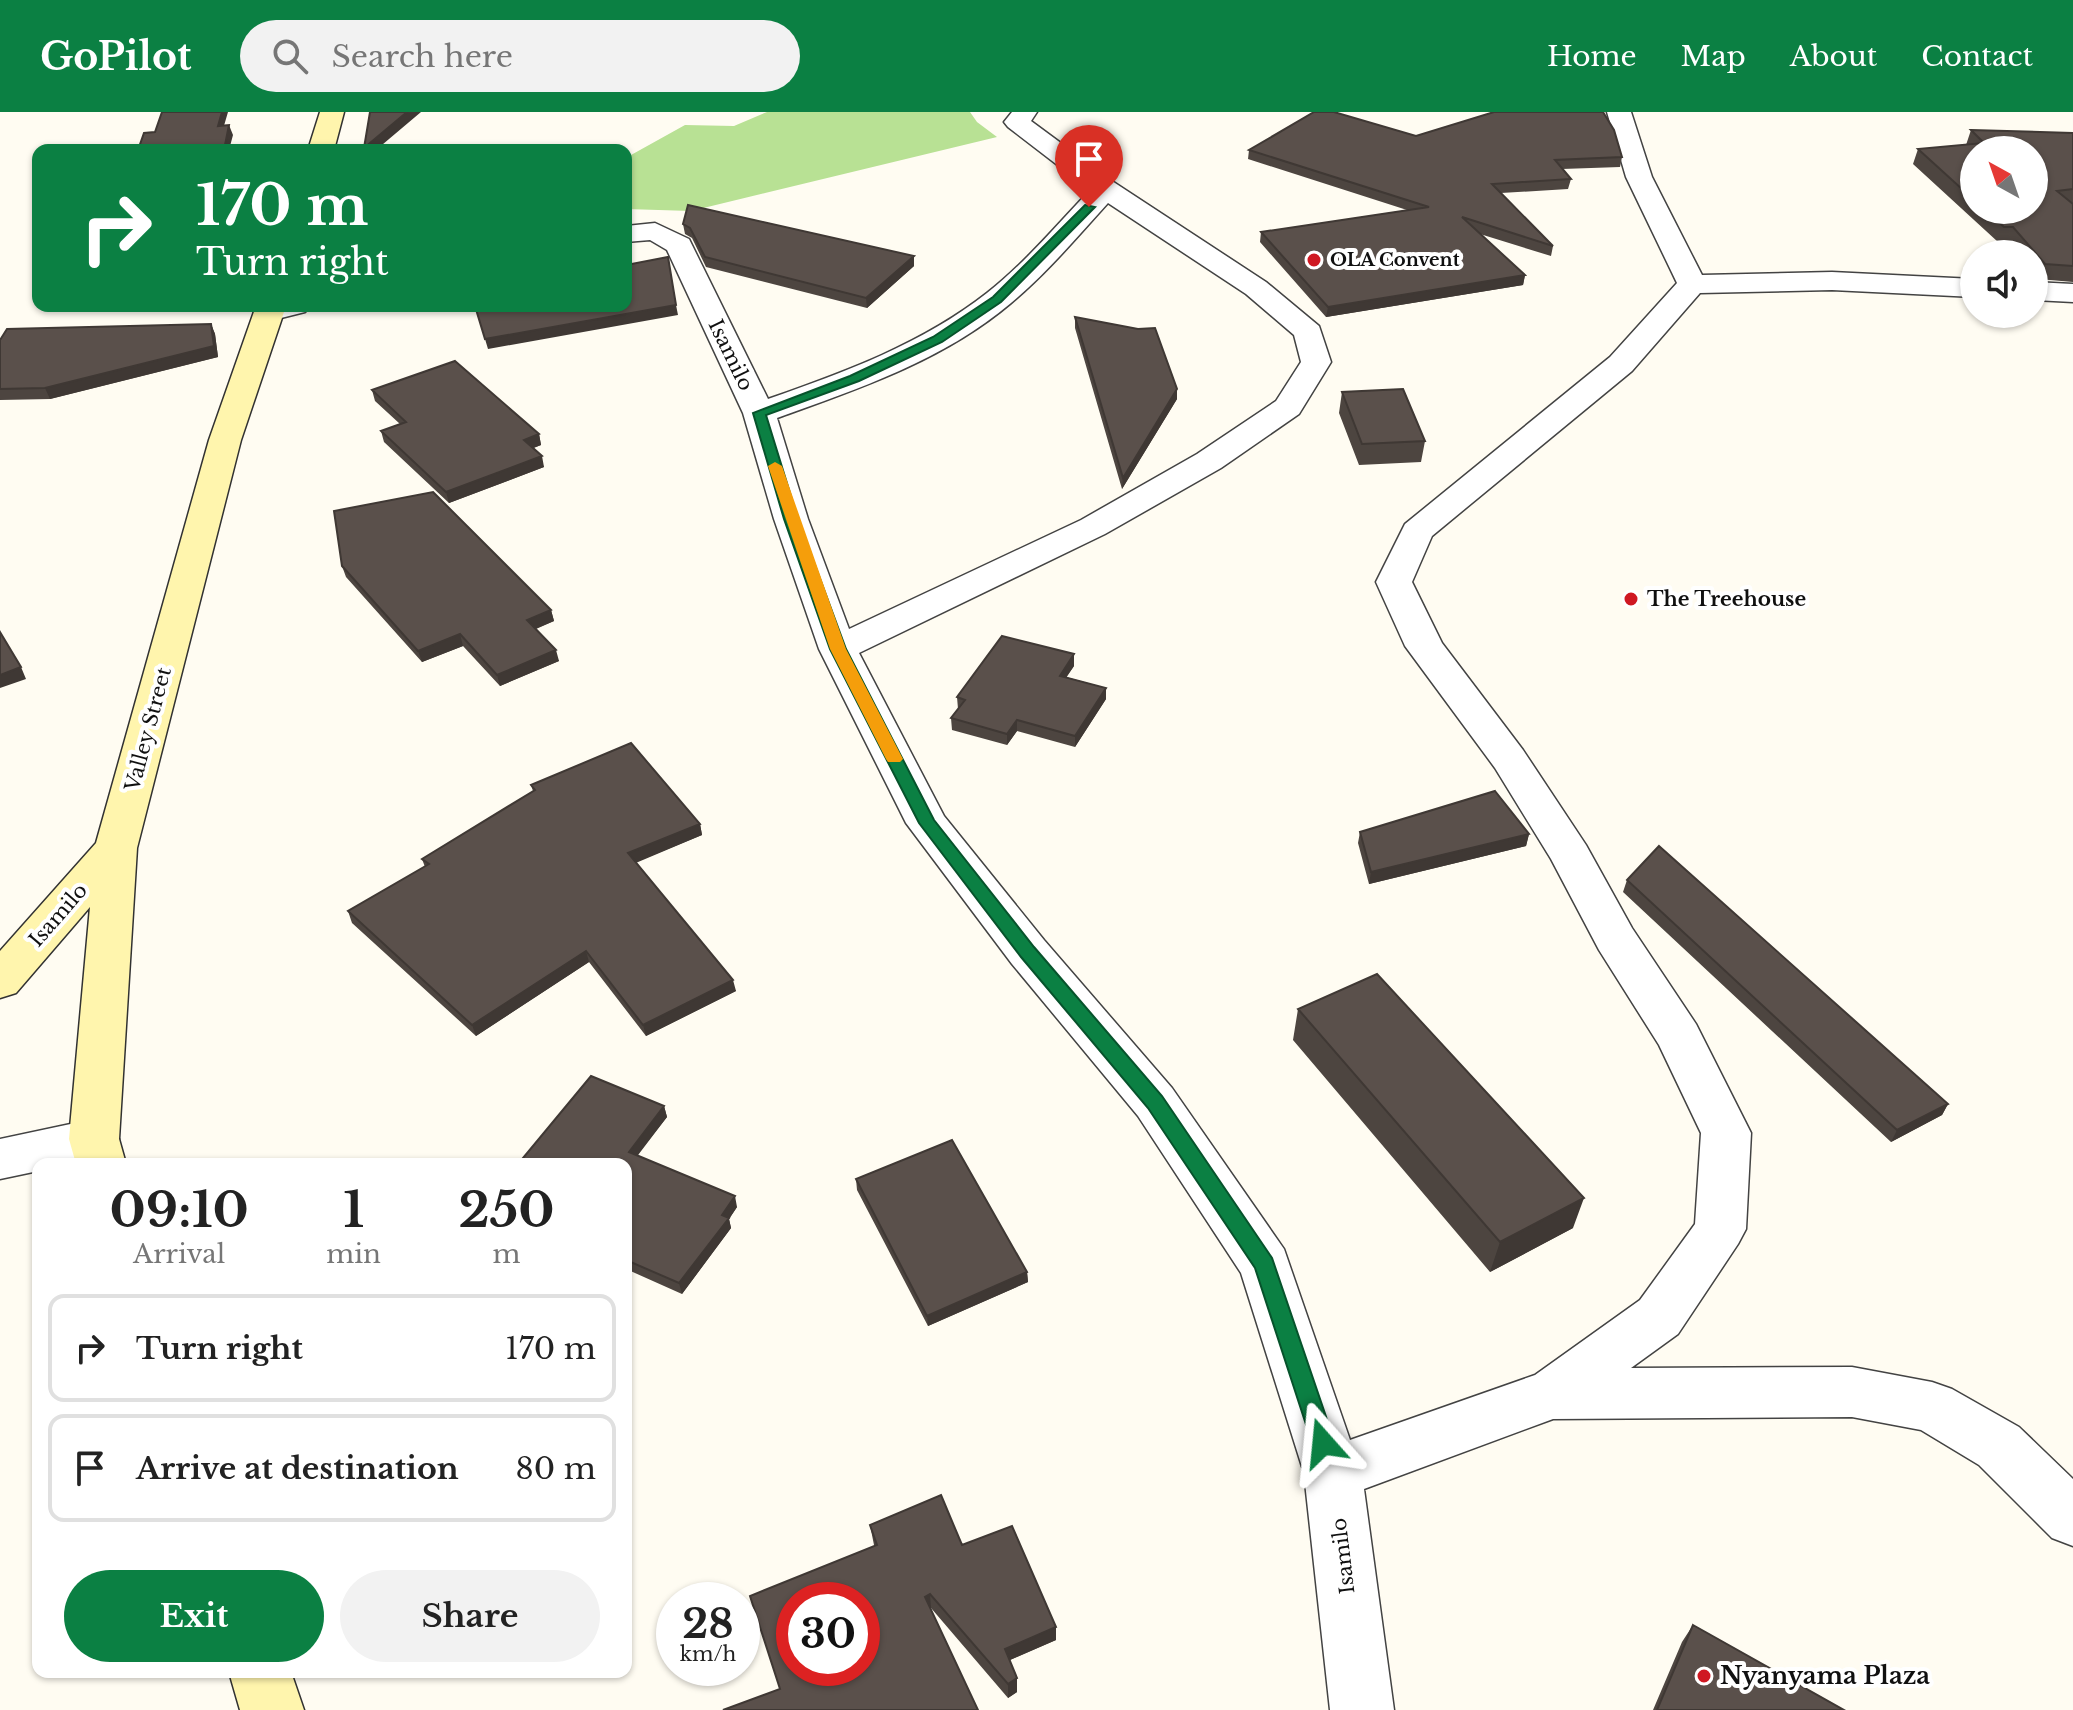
<!DOCTYPE html>
<style>
:root{--surface:#fff;--page:#f2f2f2;--text:#222;--muted:#767676;--line:#e0e0e0;--accent:#0b8043}
body{margin:0;font-family:"Libre Baskerville",serif;background:var(--page);color:var(--text);height:100vh;display:flex;flex-direction:column;font-size:30px;white-space:nowrap}
*{box-sizing:border-box;margin:0}
p{font-size:26px;color:var(--muted)}
.icon{flex:none;width:44px;height:44px;fill:none;stroke:currentColor;stroke-width:2;stroke-linecap:round;stroke-linejoin:round}
.map{position:relative;flex:1;overflow:hidden}
.panel{position:absolute;left:32px;top:1046px;width:600px;height:520px;display:flex;flex-direction:column;background:var(--surface);border-radius:16px;box-shadow:0 2px 6px #0004}
.panel>*{flex:none}
.hud{position:absolute;left:32px;top:32px;width:600px;height:168px;border-radius:16px;box-shadow:0 2px 6px #0004;background:#0b8043;color:#fff;overflow:hidden}
.needle{width:52px;rotate:320deg}
.fabs{position:absolute;left:1960px;top:24px;display:grid;gap:16px}
.fabs a{display:grid;place-items:center;width:88px;height:88px;border-radius:50%;background:var(--surface);box-shadow:0 2px 6px #0004;font-size:40px}
.speed{position:absolute;left:656px;top:1470px;display:flex;gap:16px;font-size:40px;font-weight:700;text-align:center}
.speed>*{display:grid;place-content:center;width:104px;height:104px;border-radius:50%;background:var(--surface);box-shadow:0 2px 6px #0004;line-height:1}
.speed small{font-size:20px;font-weight:400}
.speed .limit{border:12px solid #d22;background:#fff;color:#111}
.pin{position:absolute;display:grid;place-items:center;width:68px;height:68px;color:#fff;margin:-82px -34px;border-radius:50% 50% 50% 0;rotate:-45deg;box-shadow:0 0 8px #0007}
.pin .icon{rotate:45deg}
.me{position:absolute;width:88px;margin:-44px;rotate:342deg;stroke-linejoin:round;filter:drop-shadow(0 0 6px #0008)}
.turn{display:flex;align-items:center;gap:28px;height:168px;padding:0 32px;font-size:36px}
.turn .icon{width:104px;height:104px;stroke-width:2.5}
.turn b{display:block;font-size:56px;line-height:68px}
.eta{display:flex;justify-content:space-evenly;align-items:center;height:136px;text-align:center}
.eta b{font-size:48px;font-weight:800;line-height:56px}
.button{display:flex;gap:16px;margin-top:auto;padding:16px 32px}
.button a{flex:1;height:92px;border-radius:48px;background:var(--accent);color:#fff;font-size:32px;font-weight:800;line-height:92px;text-align:center}
.button a+a{background:var(--page);color:var(--text)}
ul{padding:0;list-style:none}
li{display:flex;align-items:center;gap:24px;height:108px;margin:0 16px 12px;padding:0 16px;border:4px solid var(--line);border-radius:16px}
li div{flex:1}
li b{display:block;font-size:30px}
li em{font-style:normal}
header{display:flex;align-items:center;gap:48px;box-sizing:border-box;height:112px;padding:0 40px;background:var(--accent);color:#fff}
header strong{font-size:38px}
nav{display:flex;gap:44px;margin-inline-start:auto;font-size:28px}
.search{width:560px;height:72px;background:var(--page);display:flex;align-items:center;gap:20px;box-sizing:border-box;padding:0 28px;border-radius:44px;color:var(--muted);font-size:30px}
.map>svg:first-child{display:block}
.forest{fill:#b8e194}
.lines{fill:none;stroke-linecap:round;stroke-linejoin:round}
.street-casing{stroke:#434343;stroke-width:3}
.secondary-casing{stroke:#323232;stroke-width:3}
.street{fill:#fff;fill-rule:evenodd}
.secondary{fill:#fff5ad;fill-rule:evenodd}
.wall{fill:#4d4540;fill-rule:evenodd}
.shaded-wall{fill:#3f3834}
.building{fill:#5a504b;stroke:#3f3834;stroke-width:2;fill-rule:evenodd}
.route{fill:#0b8043;stroke:#07532c;stroke-width:2}
.slow{fill:#f59e0b}
.poi-dot{fill:#cf1822;stroke:#fff;stroke-width:3}
.labels{text-anchor:middle;stroke-width:8;stroke-linejoin:round;paint-order:stroke}
.far-poi-label{font-size:18px;font-weight:bold;fill:#101010;stroke:#fff;text-anchor:start}
.street-label{font-size:20px;fill:#101010;stroke:#fff}
.poi-label{font-size:20px;font-weight:bold;fill:#101010;stroke:#fff;text-anchor:start}
.near-poi-label{font-size:24px;font-weight:bold;fill:#101010;stroke:#fff;text-anchor:start}
</style>
<header>
<strong>GoPilot</strong>
<div class="search"><svg class="icon" aria-label="search" viewBox="0 0 24 24"><circle cx="10" cy="10" r="6"/><path d="M15 15l6 6"/></svg>Search here</div>
<nav><a>Home</a><a>Map</a><a>About</a><a>Contact</a></nav>
</header>
<div class="map">
<svg width="2073" height="1598" viewBox="0 0 2073 1598">
<rect width="100%" height="100%" fill="#fffcf2"/>
<path class="forest" d="M767 0H970L977 10 997 25 691 99 626 97V43H631L685 13 734 14Z"/>
<g class="lines">
<g class="street-casing">
<path id="street" d="M1012 0H1037L1031 9 1115 71 1266 170 1319 214 1331 250 1299 302 1221 356 1105 422 859 541 944 704 1044 828 1172 976 1284 1137 1350 1328 1535 1263 1640 1188 1695 1112 1701 1021 1659 933 1599 838 1551 747 1495 656 1405 534 1376 470 1405 412 1610 245 1677 171 1626 65 1607 0H1631L1652 65 1702 163 1832 160 1974 167V185L1832 178 1700 181 1632 259 1432 424 1412 470 1442 531 1523 638 1586 733 1632 816 1696 912 1751 1021 1746 1117 1738 1132 1678 1222 1631 1256 1852 1255 1932 1270 1952 1277 2019 1315 2073 1367V1434L2052 1426 1979 1353 1921 1318 1852 1305 1553 1307 1364 1377 1394 1598H1330L1304 1361 1241 1161 1138 1004 1012 852 906 711 819 537 774 407 743 301 667 138 650 128 626 130V114L655 111 689 127 768 287C845 260 922 232 987 181 1025 151 1057 113 1090 78L1008 15 1004 10ZM1108 91 1246 182 1294 223 1301 250 1276 289 1197 342 1081 408 849 517 808 407 777 306C858 277 944 248 1011 191 1047 161 1077 125 1108 91Z
M2034 170 2073 172V190L2034 188Z
M258 194H310L305 200 269 209 258 206 254 200Z
M94 1007 111 1013 119 1027 111 1041 71 1052H38V1059L0 1067V1027Z"/>
</g>
<g class="secondary-casing">
<path id="secondary" d="M320 0H344L334 38H308Z
M256 194H286L241 328 137 736 119 1027 126 1052H76L69 1027 90 795 16 881 0 886V839L96 731 209 328Z
M229 1560H291L304 1598H240Z"/>
</g>
<use href="#street" class="street"/>
<use href="#secondary" class="secondary"/>
</g>
<path class="wall" d="M1971 18 2073 21V170L2038 167 2034 162V142H2017L2006 130H1998L1913 52 1918 37 1966 33ZM1974 38 2034 98H1974Z
M1416 24 1622 45 1620 55 1562 57 1571 67 1568 77 1501 81 1553 134 1551 144 1480 122 1525 163 1523 173 1326 205 1260 130 1261 120 1407 98 1248 47 1249 38Z
M683 112 914 144V154L867 196 706 155 692 126 685 122Z
M1075 205 1138 217 1177 277V287L1122 377 1075 216Z
M211 212 215 222 218 245 50 287 0 288V228Z
M372 278 539 322 541 333 533 336 544 355 449 391 384 330 381 319 400 312 375 289Z
M1342 280 1425 329 1421 350 1359 353 1339 301Z
M342 454 551 498 554 509 536 517 559 549 500 574 463 534 422 550 346 465Z
M1074 554 1066 565 1106 576V587L1075 635 1017 619 1007 633 952 618 951 606 958 597 957 585Z
M531 673 700 712 702 723 636 750 736 879 646 924 589 850 476 924 352 811 348 799 425 755 422 747 533 679Z
M1360 720 1529 722 1526 734 1369 772 1358 731Z
M1627 768 1948 992 1942 1003 1891 1030 1623 780Z
M1298 897 1573 1116 1490 1160 1293 928Z
M664 994 667 1005 637 1043 737 1095 729 1107 731 1116 682 1182 626 1157V1052Z
M856 1067 1027 1160 1028 1170 928 1214 857 1078Z
M870 1413 962 1433 1056 1528 1010 1548 1017 1580 1008 1586 931 1496 874 1433Z
M1693 1513 1844 1598H1653L1682 1530Z"/>
<path class="shaded-wall" d="M222 0H228L221 24 218 14Z
M407 0H421L376 38H365L364 36Z
M229 13 233 23 229 38H224Z
M914 144V154L867 196 866 186Z
M1525 163 1523 173 1326 205 1328 195Z
M676 193 678 203 488 237 485 227Z
M211 212 215 222 218 245 50 287 45 276Z
M1177 277V287L1122 377 1123 366Z
M539 322 541 333 526 339 524 328Z
M542 344 544 355 449 391 446 380Z
M551 498 554 509 530 519 527 508Z
M460 522 463 534 422 550 418 539Z
M556 538 559 549 500 574 497 563Z
M1074 542V554L1060 575V564Z
M21 555 26 567 0 576V563Z
M1106 576V587L1075 635V624Z
M1017 608V619L1007 633V622Z
M700 712 702 723 631 753 628 741Z
M1529 722 1526 734 1369 772 1371 760Z
M586 839 589 850 476 924 472 913Z
M733 868 736 879 646 924 643 913Z
M1948 992 1942 1003 1891 1030 1897 1018Z
M664 994 667 1005 632 1051 629 1040Z
M735 1084 737 1095 729 1107 731 1116 682 1182 679 1171Z
M1584 1086 1573 1116 1490 1160 1500 1130Z
M1027 1160 1028 1170 928 1214 927 1204Z
M930 1482 931 1496 927 1499 925 1485Z
M1056 1515V1528L1005 1550V1537Z
M1017 1566V1580L1008 1586V1572Z"/>
<path class="building" d="M162 0H222L218 14 229 13 224 38H138L144 21 155 20Z
M370 0H407L364 36Z
M1314 0H1334L1416 24 1494 0H1603L1614 18 1622 45 1555 48 1571 67 1492 72 1553 134 1462 105 1525 163 1328 195 1261 120 1429 95 1249 38Z
M1971 18 2073 21V77L2057 79 2073 92V154L2045 152 2013 115H2004L1985 98H2034V38H1974V88L1918 37 1984 31Z
M688 93 914 144 866 186 705 145 690 116 683 112Z
M668 145 676 193 485 227 475 194H626V153Z
M1075 205 1138 217 1155 216 1177 277 1123 366Z
M211 212 214 234 45 276 0 277V228L7 217Z
M455 249 539 322 524 328 542 344 446 380 381 319 406 310 372 278Z
M1403 277 1425 329 1362 332 1342 280Z
M433 380 551 498 527 508 556 538 497 563 460 522 418 539 342 454 334 399Z
M0 520 21 555 0 563Z
M1002 524 1074 542 1060 564 1106 576 1075 624 1017 608 1007 622 951 606 965 588 957 585Z
M631 631 700 712 628 741 733 868 643 913 586 839 472 913 348 799 429 752 422 747 535 678 531 673Z
M1495 679 1529 722 1371 760 1360 720Z
M1659 734 1948 992 1897 1018 1627 768Z
M1377 862 1584 1086 1500 1130 1298 897Z
M591 964 664 994 629 1040 735 1084 722 1103 729 1106 679 1171 626 1148V1052H518Z
M952 1028 1027 1160 927 1204 856 1067Z
M941 1383 962 1433 1012 1414 1056 1515 1005 1537 1017 1566 1008 1572 930 1482 925 1485 978 1598H723L780 1577 750 1484 877 1433 870 1413ZM794 1488H862V1556H794Z
M1693 1513 1844 1598H1657Z"/>
<path class="route" d="M1085 93 1095 95 1001 190 942 230 859 269 766 303 798 407 846 537 934 708 1034 835 1162 984 1272 1146 1335 1331 1332 1339 1323 1342 1315 1339 1312 1331 1255 1156 1148 996 1021 845 919 711 830 537 784 407 753 301 850 264 933 225 993 185Z"/>
<path class="slow" d="M775 350 782 354 846 537 903 647 900 650H888L886 647 830 537 768 354Z"/>
<g class="poi-dot">
<circle cx="1314" cy="148" r="8"/>
<circle cx="1631" cy="487" r="8"/>
<circle cx="1704" cy="1564" r="8"/>
</g>
<g class="labels">
<g class="far-poi-label">
<text x="1330" y="154">OLA Convent</text>
</g>
<g class="street-label">
<text transform="translate(731 243) rotate(64)" y="7">Isamilo</text>
<text transform="translate(148 617) rotate(-75)" y="7">Valley Street</text>
<text transform="translate(58 803) rotate(-49)" y="7">Isamilo</text>
<text transform="translate(1343 1444) rotate(-97)" y="7">Isamilo</text>
</g>
<g class="poi-label">
<text x="1647" y="494">The Treehouse</text>
</g>
<g class="near-poi-label">
<text x="1720" y="1572">Nyanyama Plaza</text>
</g>
</g>
</svg>
<div class="fabs">
<a><svg class="needle" viewBox="-14 -14 28 28"><path d="M0-13l5 13h-10z" fill="#e53935"/><path d="M0 13l5-13h-10z" fill="#767676"/></svg></a>
<a><svg class="icon" aria-label="sound" viewBox="0 0 24 24"><path d="M4 9h4l5-4v14l-5-4H4zM17 9q2 3 0 6"/></svg></a>
</div>
<div class="speed"><div>28<small>km/h</small></div><div class="limit">30</div></div>
<div class="pin" style="left:1089px;top:95px;background:#d93025"><svg class="icon" aria-label="arrive" viewBox="0 0 24 24"><path d="M6 21V4h12l-3 4 3 4H6"/></svg></div>
<svg class="me" style="left:1323px;top:1331px" viewBox="-20 -20 40 40"><path d="M0-17L14 15 0 8-14 15z" fill="#0b8043" stroke="#fff" stroke-width="4"/></svg>
<div class="hud">
<div class="turn"><svg class="icon" aria-label="right" viewBox="0 0 24 24"><path d="M7 20v-9h11M14 6l5 5-5 5"/></svg><div><b>170 m</b>Turn right</div></div>
</div>
<section class="panel">
<div class="eta">
<div><b>09:10</b><p>Arrival</p></div>
<div><b>1</b><p>min</p></div>
<div><b>250</b><p>m</p></div>
</div>
<ul>
<li><svg class="icon" aria-label="right" viewBox="0 0 24 24"><path d="M7 20v-9h11M14 6l5 5-5 5"/></svg><div><b>Turn right</b></div><em>170 m</em></li>
<li><svg class="icon" aria-label="arrive" viewBox="0 0 24 24"><path d="M6 21V4h12l-3 4 3 4H6"/></svg><div><b>Arrive at destination</b></div><em>80 m</em></li>
</ul>
<div class="button"><a>Exit</a><a>Share</a></div>
</section>
</div>
